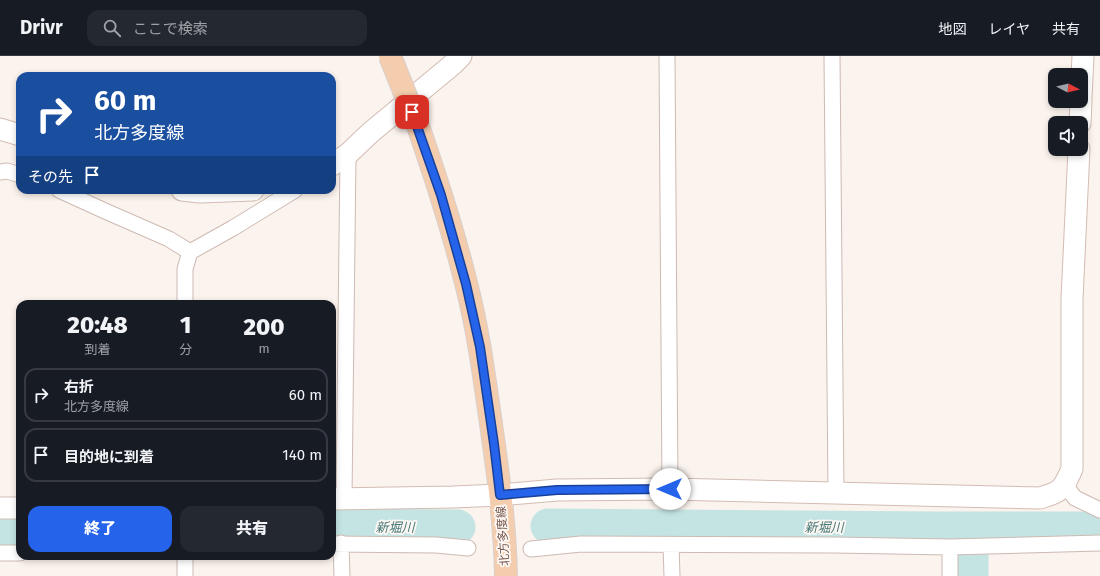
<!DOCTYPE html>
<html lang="ja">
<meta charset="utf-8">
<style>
:root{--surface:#171b24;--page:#242831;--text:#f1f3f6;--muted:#9ea1a6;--line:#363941;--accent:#2563eb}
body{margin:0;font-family:"Fira Sans","Noto Sans JP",sans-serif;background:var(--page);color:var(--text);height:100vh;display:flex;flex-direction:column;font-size:15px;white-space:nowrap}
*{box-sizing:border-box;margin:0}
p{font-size:13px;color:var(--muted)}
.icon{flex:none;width:22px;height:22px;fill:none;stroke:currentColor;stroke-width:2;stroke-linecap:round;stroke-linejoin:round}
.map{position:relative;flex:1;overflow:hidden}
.sheet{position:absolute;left:16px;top:244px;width:320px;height:260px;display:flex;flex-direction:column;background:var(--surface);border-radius:12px;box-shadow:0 2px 6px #0003}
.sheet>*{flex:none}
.hud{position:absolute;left:16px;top:16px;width:320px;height:122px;border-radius:12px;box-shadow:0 2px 6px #0003;background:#1a4fa0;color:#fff;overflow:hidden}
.needle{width:26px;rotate:97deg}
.controls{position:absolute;left:1048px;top:12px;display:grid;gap:8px}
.controls a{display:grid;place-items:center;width:40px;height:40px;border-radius:8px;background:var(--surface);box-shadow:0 2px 6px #0003;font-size:20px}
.pin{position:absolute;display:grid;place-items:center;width:34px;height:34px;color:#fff;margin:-17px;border-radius:8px;box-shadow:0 2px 6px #0006}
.me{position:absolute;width:44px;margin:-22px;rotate:270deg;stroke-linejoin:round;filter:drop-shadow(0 0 3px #0008)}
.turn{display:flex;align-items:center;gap:14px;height:84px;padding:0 12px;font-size:18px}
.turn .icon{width:52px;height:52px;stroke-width:2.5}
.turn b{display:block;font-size:28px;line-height:34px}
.then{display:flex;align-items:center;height:38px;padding:0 12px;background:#0003;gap:8px;font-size:15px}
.eta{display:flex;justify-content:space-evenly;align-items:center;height:68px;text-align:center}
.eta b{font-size:24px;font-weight:800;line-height:28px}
.action{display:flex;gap:8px;margin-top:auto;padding:8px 12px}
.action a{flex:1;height:46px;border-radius:12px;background:var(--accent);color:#fff;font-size:16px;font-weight:800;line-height:46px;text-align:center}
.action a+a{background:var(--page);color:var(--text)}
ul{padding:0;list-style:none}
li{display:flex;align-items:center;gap:12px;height:54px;margin:0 8px 6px;padding:0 4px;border:2px solid var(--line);border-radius:12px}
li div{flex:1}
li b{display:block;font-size:15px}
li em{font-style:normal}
header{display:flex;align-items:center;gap:24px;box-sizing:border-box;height:56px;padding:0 20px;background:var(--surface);border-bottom:1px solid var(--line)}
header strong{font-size:19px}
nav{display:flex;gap:22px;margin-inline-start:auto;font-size:14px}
.search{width:280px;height:36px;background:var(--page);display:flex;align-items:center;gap:10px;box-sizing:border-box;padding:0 14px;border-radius:12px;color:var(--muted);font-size:15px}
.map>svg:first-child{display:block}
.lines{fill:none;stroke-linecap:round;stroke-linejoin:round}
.river{stroke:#c3e4e3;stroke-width:35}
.street-casing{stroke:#cdbab3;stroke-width:17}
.secondary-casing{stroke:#d3bcb3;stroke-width:23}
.primary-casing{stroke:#d9d0ce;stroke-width:24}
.street{stroke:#fff;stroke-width:15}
.secondary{stroke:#fff;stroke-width:21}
.primary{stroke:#f3cdad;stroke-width:22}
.primary-bridge-casing{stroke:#d9d0ce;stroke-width:24;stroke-linecap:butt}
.primary-bridge{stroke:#f3cdad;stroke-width:22}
.route-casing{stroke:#184099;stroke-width:10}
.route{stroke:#2563eb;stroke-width:7}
.labels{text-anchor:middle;stroke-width:3.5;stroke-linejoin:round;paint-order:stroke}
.street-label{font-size:12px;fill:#765851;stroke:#fef8f4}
.water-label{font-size:13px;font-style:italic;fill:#467878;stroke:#fef8f4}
</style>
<header>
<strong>Drivr</strong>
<div class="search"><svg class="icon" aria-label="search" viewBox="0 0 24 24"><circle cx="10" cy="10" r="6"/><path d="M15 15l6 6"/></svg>ここで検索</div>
<nav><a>地図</a><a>レイヤ</a><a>共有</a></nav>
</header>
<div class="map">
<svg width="1100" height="520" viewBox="0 0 1100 520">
<rect width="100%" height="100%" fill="#fbf3ed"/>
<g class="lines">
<path class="river" d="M332 470 458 471
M548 470 938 473H1100
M0 473 20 472
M971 520V473"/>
<g class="street-casing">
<path id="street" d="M667 0 670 433
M832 0 836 437
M0 116 7 115 20 119
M59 134 105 155 169 183 190 196
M185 248V213L190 196 233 172 295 134
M1065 429 1075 442 1100 454
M344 442 348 98
M341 487 342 520
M332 488 436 489 468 492
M671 489 672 520
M950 491V520
M531 493 581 488 834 489 950 491 1100 487
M0 497H20
M185 520V500"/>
</g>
<g class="secondary-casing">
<path id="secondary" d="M1081 42 1083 0
M1080 67 1081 45
M0 73 20 79
M332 109 348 98 370 77 452 9 461 0
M182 134 200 136 253 134
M332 443 453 441 500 439 557 434 670 433 1040 442C1062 436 1063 433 1072 413V243L1079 93
M0 452H20"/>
</g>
<g class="primary-casing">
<path id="primary" d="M418 70C436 122 453 174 466 227 477 269 483 312 489 354 497 409 505 465 506 520"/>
</g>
<use href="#street" class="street"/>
<use href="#secondary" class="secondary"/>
<use href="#primary" class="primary"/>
<g class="primary-bridge-casing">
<path id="primary-bridge" d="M390 0 418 70"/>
</g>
<use href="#primary-bridge" class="primary-bridge"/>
</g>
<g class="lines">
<g class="route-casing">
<path id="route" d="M412 56 441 139 466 228 480 291 494 388 500 439 557 434 670 433"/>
</g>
<use href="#route" class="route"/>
</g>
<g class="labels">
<g class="street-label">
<text transform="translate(503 480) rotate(-94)" y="4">北方多度線</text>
</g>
<g class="water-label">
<text x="395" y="476">新堀川</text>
<text x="824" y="476">新堀川</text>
</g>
</g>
</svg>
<div class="controls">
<a><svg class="needle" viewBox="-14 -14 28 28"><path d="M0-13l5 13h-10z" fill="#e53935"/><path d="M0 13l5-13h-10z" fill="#9ea1a6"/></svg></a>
<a><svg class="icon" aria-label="sound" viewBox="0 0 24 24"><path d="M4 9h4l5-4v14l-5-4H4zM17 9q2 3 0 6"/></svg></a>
</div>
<div class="pin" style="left:412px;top:56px;background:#d93025"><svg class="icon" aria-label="arrive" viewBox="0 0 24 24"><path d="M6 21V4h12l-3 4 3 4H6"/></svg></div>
<svg class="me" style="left:670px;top:433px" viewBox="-20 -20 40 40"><circle r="19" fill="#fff"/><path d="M0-13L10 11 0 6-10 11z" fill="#2563eb"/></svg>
<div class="hud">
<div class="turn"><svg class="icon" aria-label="right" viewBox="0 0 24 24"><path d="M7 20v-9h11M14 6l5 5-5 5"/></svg><div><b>60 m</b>北方多度線</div></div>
<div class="then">その先<svg class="icon" aria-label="arrive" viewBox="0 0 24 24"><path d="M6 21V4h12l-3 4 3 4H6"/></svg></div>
</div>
<section class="sheet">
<div class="eta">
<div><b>20:48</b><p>到着</p></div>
<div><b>1</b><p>分</p></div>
<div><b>200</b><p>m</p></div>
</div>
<ul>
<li><svg class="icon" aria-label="right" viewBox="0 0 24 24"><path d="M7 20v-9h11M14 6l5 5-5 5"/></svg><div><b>右折</b><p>北方多度線</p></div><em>60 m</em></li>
<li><svg class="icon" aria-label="arrive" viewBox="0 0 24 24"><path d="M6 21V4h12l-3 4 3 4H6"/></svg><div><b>目的地に到着</b></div><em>140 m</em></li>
</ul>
<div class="action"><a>終了</a><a>共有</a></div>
</section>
</div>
